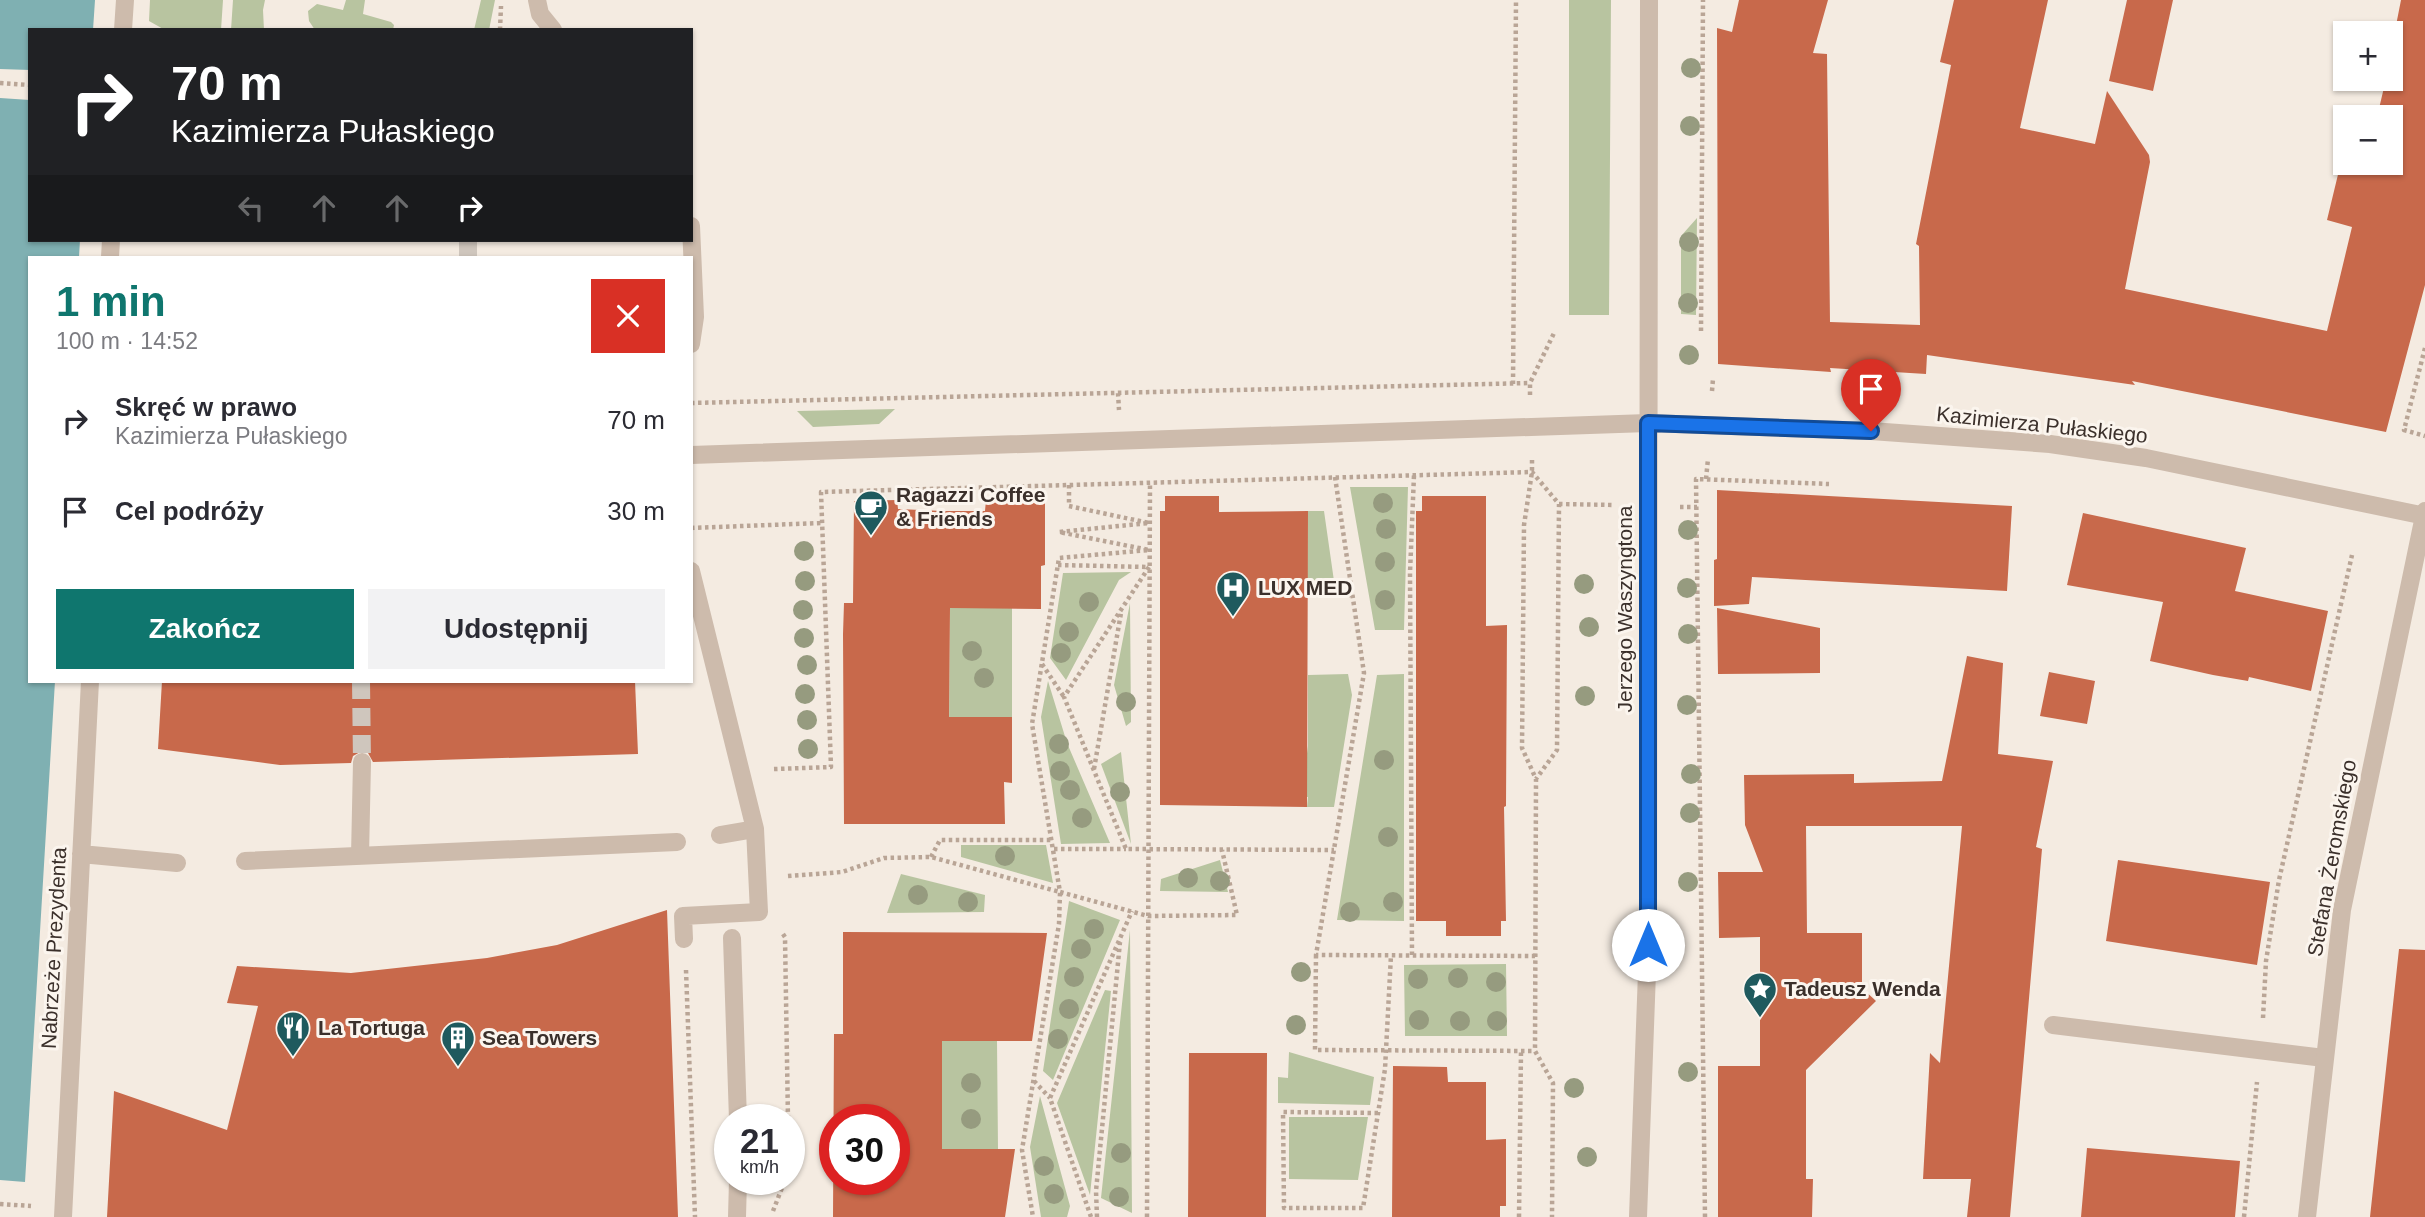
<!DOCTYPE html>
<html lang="pl">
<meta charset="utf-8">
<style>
:root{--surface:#fff;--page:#f2f2f3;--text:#2b2b33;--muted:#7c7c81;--accent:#0f766e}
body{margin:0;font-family:Arial,sans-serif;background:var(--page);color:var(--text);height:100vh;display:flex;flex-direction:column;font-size:26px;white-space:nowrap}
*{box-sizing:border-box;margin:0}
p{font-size:23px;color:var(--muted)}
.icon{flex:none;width:38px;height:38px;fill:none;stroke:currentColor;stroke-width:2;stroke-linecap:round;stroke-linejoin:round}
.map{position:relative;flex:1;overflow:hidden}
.details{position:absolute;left:28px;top:256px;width:665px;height:427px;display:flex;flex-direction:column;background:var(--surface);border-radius:0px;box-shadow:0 2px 5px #0004}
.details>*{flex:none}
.guide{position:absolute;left:28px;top:28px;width:665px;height:214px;border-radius:0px;box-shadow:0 2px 5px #0004;background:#202124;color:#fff;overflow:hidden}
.buttons{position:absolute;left:2333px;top:21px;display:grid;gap:14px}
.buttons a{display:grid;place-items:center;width:70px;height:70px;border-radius:0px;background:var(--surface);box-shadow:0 2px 5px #0004;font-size:35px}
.speed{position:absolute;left:714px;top:1104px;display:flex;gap:14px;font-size:35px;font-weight:700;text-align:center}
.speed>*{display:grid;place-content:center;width:91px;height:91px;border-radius:50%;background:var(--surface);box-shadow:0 2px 5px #0004;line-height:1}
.speed small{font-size:18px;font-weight:400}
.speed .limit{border:10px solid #d22;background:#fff;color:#111}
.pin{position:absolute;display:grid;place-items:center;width:60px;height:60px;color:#fff;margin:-72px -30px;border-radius:50% 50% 50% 0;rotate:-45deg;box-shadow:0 0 7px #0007}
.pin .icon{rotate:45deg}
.me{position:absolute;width:77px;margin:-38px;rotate:0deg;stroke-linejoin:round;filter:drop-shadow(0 0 5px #0008)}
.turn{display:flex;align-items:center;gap:24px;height:147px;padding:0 28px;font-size:32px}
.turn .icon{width:91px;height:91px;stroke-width:2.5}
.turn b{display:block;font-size:49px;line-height:60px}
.lanes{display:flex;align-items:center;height:66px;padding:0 28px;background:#0003;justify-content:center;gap:35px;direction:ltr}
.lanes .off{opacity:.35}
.round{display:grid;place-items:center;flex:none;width:74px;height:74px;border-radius:0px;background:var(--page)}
.overview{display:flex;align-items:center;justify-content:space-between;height:119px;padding:0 28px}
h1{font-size:42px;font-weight:700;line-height:52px;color:var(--accent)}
.action{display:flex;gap:14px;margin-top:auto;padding:14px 28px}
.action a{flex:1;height:80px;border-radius:0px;background:var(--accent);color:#fff;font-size:28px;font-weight:700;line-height:80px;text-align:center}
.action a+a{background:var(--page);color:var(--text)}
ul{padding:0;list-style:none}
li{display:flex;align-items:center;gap:21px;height:91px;padding:0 28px}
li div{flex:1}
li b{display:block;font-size:26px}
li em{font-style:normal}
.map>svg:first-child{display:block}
.green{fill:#b8c4a0}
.water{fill:#7fb0b2}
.pier{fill:#f4ebe1}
.building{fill:#c8694b;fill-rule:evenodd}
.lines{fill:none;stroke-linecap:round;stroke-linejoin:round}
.pedestrian-tunnel{stroke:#cfc6bd;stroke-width:18;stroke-dasharray:18 9;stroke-linecap:butt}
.path{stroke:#b9a596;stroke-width:4.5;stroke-dasharray:3.5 3.5;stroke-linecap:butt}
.service{stroke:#cdbbac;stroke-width:18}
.pedestrian{stroke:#cdbbac;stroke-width:18}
.minor{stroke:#cdbbac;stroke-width:18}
.tree{fill:#969b7f}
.route-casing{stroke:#114b97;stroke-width:18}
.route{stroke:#1a73e8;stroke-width:12}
.labels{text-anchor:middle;stroke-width:6;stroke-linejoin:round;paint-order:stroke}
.street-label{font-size:21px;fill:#3b302b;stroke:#fbf5ee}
.poi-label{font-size:21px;font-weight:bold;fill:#3b302b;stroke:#fbf5ee;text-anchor:start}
</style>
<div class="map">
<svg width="2425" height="1217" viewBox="0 0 2425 1217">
<rect width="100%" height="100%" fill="#f4ebe1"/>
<path class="green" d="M150 0H223L221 30H165L149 21Z
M233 0H265L263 10 264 30H231Z
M346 0H365L363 14 391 22 394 25 393 30H315L309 21 308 11 317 4 343 10Z
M481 0H495L489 30H474Z
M1569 0H1611L1609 315H1569Z
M1697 218 1696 315 1681 314V236Z
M895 409 879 424 813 427 797 411Z
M1350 487H1408L1404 630H1375Z
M1308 511H1324L1334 581 1307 580Z
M1131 572 1119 580 1066 680 1050 658 1063 573Z
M950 596 962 608H1012V717H962L949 729Z
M1130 603 1131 722 1126 726 1114 685Z
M1348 674 1352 695 1334 807H1307L1308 797H1301L1308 746V675Z
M1404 674V921L1337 920 1377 675Z
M1048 681 1067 743 1110 843 1061 844 1041 717Z
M1121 752 1131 844 1101 764Z
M961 845H1046L1053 883 961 857Z
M1220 860 1228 892 1160 891 1161 879Z
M901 874 985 895 984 912 887 913Z
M1069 901 1120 920 1053 1080 1043 1071Z
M1130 930 1132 1213 1101 1198Z
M1506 964 1507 1036H1405L1404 965Z
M1105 990 1111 991 1090 1195 1057 1103Z
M942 1041H997L998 1149H942Z
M1289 1052 1374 1077 1370 1105 1278 1103V1077L1288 1078Z
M1040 1096 1070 1206 1067 1217H1041L1030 1147Z
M1289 1117H1368L1358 1180 1289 1179Z"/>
<path class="water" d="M0 0H95L93 30H30V240H80L79 257H30V681H55L25 1182 0 1180Z"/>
<path class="pier" d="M0 69 30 70V100L0 98Z"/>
<path class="building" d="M1739 0H1828L1813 53 1827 54 1830 322 1920 325 1919 246 1916 244 1951 65 1940 62 1954 0H2048L2020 128 2095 144 2107 91 2149 155 2150 162 2125 289 2327 331 2352 227 2327 220 2342 158H2345V163H2390V117H2377L2386 79H2390V56L2401 0H2425V285L2386 432 2132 381 2135 385 1927 355 1926 374 1830 368 1831 372 1718 364 1717 28 1732 32Z
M2127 0H2173L2153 91 2109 81Z
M1717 490 2012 506 2007 591 1752 577 1749 604 1714 606V560L1717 559Z
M1165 496H1219V512L1308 511 1307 807 1160 805V511H1165Z
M1422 496H1486V626L1507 625 1506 806 1504 807 1506 921H1501V936H1446V921H1416V511H1422Z
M897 500 898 509 943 511H985L986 500 1045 501V565L1041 566V609L950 608 949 717H1012V783L1004 782 1005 824H844L843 634 844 603H853L854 501Z
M2083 513 2246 548 2235 591 2328 611 2311 691 2249 677 2248 681 2213 675 2150 661 2163 602 2067 585Z
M1717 608 1820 628V673L1718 674Z
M1967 656 2003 663 1998 754 2053 761 2036 847 2042 849 2010 1217H1967L1971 1179H1923L1930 1053 1940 1063 1962 826H1806L1807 933H1862V988L1876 1001 1806 1070V1179H1813L1812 1217H1718V1066H1760V937L1719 938 1718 872H1763L1745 825 1744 775 1854 774V783L1942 781Z
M2049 672 2095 681 2087 724 2040 716Z
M162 681H635L638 754 373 762 368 753 362 751 353 756 351 763 280 765 158 749Z
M2118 860 2270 882 2257 965 2106 941Z
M667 910 678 1217H107L114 1091 227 1130 258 1006 227 1003 237 966 351 973 487 958 557 945Z
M843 932 1047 933 1032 1041H942V1149H1015L1005 1217H833L834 1034H843ZM835 1120H894V1180H835Z
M2399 949 2425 950V1217H2370Z
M1189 1053H1267L1266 1217H1188Z
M1393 1066 1447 1067 1448 1082H1486V1140L1506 1139V1206H1500V1217H1392Z
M2087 1148 2240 1161 2235 1217H2081Z"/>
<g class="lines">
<path class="pedestrian-tunnel" d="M468 257V240
M361 681 362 762"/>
<path class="path" d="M500 30 501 6
M0 83 30 85
M1701 331 1703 0
M2425 348 2404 430 2425 436
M1513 384 1516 0
M1712 391 1713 379
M1118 393 1119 410
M1530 395V383L1555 331
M691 403 1530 383
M1532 460V472L1524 525 1522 748 1536 779 1535 1051 1553 1083 1552 1217
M1335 477 1364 673 1316 955 1535 956
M1706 479 1708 459
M1069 485V506L1149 523 1059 532 1149 550 1059 558 1032 724 1060 892 1148 916 1237 915 1222 850
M1559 504 1615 505
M1680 507H1697
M691 528 821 523
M1058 565 1148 567
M1149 567 1064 697 1126 849 1334 850
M1307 595H1352
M1042 664 1064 697
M774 769 831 767 821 492 1532 472 1559 504 1557 750 1536 779
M1094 769 1121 613
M1054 849H1126
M931 857 940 840H1051
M788 876 842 872 884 858 931 857 1060 892 1059 924 1022 1150 1033 1217
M783 934 785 937 788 1120
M1316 955 1315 1050 1535 1051
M1412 955 1410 573 1414 475
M686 970 695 1217
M2263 1018 2266 961 2279 880 2352 555
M1034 1081 1050 1098
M1378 1113 1283 1112 1284 1208H1363L1385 1069 1391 955
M0 1204 31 1206
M773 1211 785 1180
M1091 1217 1050 1098 1132 911
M1097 1217 1096 1191 1120 942
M1147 1217 1150 482
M1519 1217 1521 1051
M1705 1217 1696 479 1829 484
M2244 1217 2257 1082"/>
<path class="service" d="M537 0 540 14 553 30
M691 226 695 317 691 344
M691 455 1648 423
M732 938 738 1120
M2053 1025 2324 1058
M737 1217 738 1180"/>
<path class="pedestrian" d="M110 257 111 240
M720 835 755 829
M81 854 177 863
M360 856 362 762
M245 861 677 842
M684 939 683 916 759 912 755 829 691 571
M63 1217 90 681"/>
<path class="minor" d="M123 30 125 0
M1648 423 1871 431 2050 444 2146 458 2425 516
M1638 1217 1648 945 1649 0
M2307 1217 2342 910 2425 511"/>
</g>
<g class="tree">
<circle cx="1691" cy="68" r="10"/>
<circle cx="1690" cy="126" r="10"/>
<circle cx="1689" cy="242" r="10"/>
<circle cx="1688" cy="303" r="10"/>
<circle cx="1689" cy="355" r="10"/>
<circle cx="1383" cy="503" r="10"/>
<circle cx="1386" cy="529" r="10"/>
<circle cx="1688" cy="530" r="10"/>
<circle cx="804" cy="551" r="10"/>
<circle cx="1385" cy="562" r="10"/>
<circle cx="805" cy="581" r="10"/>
<circle cx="1584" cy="584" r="10"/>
<circle cx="1687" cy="588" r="10"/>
<circle cx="1385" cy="600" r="10"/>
<circle cx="1089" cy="602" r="10"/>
<circle cx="803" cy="610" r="10"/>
<circle cx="1589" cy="627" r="10"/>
<circle cx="1069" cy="632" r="10"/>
<circle cx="1688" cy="634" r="10"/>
<circle cx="804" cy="638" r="10"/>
<circle cx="972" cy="651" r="10"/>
<circle cx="1061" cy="653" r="10"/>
<circle cx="807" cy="665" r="10"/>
<circle cx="984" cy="678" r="10"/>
<circle cx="805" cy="694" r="10"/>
<circle cx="1585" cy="696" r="10"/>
<circle cx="1126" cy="702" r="10"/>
<circle cx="1687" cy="705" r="10"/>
<circle cx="807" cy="720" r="10"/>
<circle cx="1059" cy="744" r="10"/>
<circle cx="808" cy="749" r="10"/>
<circle cx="1384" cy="760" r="10"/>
<circle cx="1060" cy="771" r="10"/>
<circle cx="1691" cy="774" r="10"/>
<circle cx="1070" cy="790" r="10"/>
<circle cx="1120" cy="792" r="10"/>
<circle cx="1690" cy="813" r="10"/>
<circle cx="1082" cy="818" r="10"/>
<circle cx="1388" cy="837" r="10"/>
<circle cx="1005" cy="856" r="10"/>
<circle cx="1188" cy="878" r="10"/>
<circle cx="1220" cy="881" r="10"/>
<circle cx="1688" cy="882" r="10"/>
<circle cx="918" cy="895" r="10"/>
<circle cx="968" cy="902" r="10"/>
<circle cx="1393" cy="902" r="10"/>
<circle cx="1350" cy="912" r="10"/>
<circle cx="1094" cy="929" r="10"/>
<circle cx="1081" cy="949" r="10"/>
<circle cx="1301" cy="972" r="10"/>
<circle cx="1074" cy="977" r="10"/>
<circle cx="1458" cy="978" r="10"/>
<circle cx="1418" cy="979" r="10"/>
<circle cx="1496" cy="982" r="10"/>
<circle cx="1069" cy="1009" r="10"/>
<circle cx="1419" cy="1020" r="10"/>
<circle cx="1460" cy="1021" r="10"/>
<circle cx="1497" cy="1021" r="10"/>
<circle cx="1296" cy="1025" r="10"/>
<circle cx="1058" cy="1039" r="10"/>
<circle cx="1688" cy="1072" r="10"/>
<circle cx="971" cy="1083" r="10"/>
<circle cx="1574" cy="1088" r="10"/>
<circle cx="971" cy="1119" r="10"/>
<circle cx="1121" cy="1153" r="10"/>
<circle cx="1587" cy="1157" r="10"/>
<circle cx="1044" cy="1166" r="10"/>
<circle cx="1054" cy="1194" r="10"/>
<circle cx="1119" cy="1197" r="10"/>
</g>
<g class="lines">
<g class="route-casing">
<path id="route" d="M1648 945V423L1871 431"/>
</g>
<use href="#route" class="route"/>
</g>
<defs>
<g id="cafe-pin" transform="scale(1.75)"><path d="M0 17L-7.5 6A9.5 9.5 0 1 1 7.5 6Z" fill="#1f5a5e" stroke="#fbf5ee"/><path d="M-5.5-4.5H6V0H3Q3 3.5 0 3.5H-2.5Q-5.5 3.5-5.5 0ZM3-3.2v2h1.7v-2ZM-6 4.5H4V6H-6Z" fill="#fff"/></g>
<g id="hospital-pin" transform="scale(1.75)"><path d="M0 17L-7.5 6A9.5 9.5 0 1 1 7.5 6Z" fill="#1f5a5e" stroke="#fbf5ee"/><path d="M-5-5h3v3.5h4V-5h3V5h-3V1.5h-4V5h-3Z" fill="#fff"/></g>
<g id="sight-pin" transform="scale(1.75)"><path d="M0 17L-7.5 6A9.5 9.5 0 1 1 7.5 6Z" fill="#1f5a5e" stroke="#fbf5ee"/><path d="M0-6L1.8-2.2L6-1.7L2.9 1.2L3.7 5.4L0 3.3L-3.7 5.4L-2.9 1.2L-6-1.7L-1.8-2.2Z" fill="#fff"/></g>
<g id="restaurant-pin" transform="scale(1.75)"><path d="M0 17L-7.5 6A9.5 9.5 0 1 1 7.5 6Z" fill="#1f5a5e" stroke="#fbf5ee"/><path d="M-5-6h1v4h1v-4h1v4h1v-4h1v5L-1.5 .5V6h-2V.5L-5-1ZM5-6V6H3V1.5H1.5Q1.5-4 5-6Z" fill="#fff"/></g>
<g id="building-pin" transform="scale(1.75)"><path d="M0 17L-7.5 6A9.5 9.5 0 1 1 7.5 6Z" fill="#1f5a5e" stroke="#fbf5ee"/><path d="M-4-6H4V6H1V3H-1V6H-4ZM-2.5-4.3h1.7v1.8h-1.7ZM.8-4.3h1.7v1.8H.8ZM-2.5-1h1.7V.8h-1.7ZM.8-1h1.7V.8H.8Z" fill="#fff"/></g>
</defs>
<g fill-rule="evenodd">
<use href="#cafe-pin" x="871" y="507"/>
<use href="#hospital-pin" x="1233" y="588"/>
<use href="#sight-pin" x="1760" y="989"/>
<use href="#restaurant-pin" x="293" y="1028"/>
<use href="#building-pin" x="458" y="1038"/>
</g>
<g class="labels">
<g class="street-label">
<text transform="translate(2042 425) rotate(6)" y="7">Kazimierza Pułaskiego</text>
<text transform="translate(1625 609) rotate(-90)" y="7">Jerzego Waszyngtona</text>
<text transform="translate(2332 858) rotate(-80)" y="7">Stefana Żeromskiego</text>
<text transform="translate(54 948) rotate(-87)" y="7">Nabrzeże Prezydenta</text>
</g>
<g class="poi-label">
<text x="896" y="502">Ragazzi Coffee<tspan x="896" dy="24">&amp; Friends</tspan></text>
<text x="1258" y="595">LUX MED</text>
<text x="1784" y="996">Tadeusz Wenda</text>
<text x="318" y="1035">La Tortuga</text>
<text x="482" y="1045">Sea Towers</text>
</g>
</g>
</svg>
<div class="buttons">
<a>+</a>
<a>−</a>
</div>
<div class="speed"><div>21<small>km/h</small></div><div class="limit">30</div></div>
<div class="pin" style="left:1871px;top:431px;background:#d93025"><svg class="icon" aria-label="arrive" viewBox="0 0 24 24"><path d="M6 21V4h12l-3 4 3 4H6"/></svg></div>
<svg class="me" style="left:1648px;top:945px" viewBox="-20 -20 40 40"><circle r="19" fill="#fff"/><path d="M0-13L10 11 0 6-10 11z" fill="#1a73e8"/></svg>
<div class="guide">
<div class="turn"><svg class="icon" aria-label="right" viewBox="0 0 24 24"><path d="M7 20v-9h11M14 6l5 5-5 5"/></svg><div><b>70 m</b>Kazimierza Pułaskiego</div></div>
<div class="lanes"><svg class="icon off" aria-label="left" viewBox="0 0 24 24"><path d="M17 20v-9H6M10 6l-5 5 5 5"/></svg><svg class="icon off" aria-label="ahead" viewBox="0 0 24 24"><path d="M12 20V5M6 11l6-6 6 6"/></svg><svg class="icon off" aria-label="ahead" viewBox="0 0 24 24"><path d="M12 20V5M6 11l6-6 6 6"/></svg><svg class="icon" aria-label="right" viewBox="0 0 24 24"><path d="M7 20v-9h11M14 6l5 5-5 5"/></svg></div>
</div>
<section class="details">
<div class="overview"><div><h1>1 min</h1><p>100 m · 14:52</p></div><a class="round" style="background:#d93025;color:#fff"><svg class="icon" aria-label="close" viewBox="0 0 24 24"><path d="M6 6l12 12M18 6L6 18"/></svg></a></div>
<ul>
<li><svg class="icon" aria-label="right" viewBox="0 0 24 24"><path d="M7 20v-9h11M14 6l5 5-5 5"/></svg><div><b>Skręć w prawo</b><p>Kazimierza Pułaskiego</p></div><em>70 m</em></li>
<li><svg class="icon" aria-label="arrive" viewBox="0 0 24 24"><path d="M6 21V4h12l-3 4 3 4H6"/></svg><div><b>Cel podróży</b></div><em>30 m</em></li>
</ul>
<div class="action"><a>Zakończ</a><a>Udostępnij</a></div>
</section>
</div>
